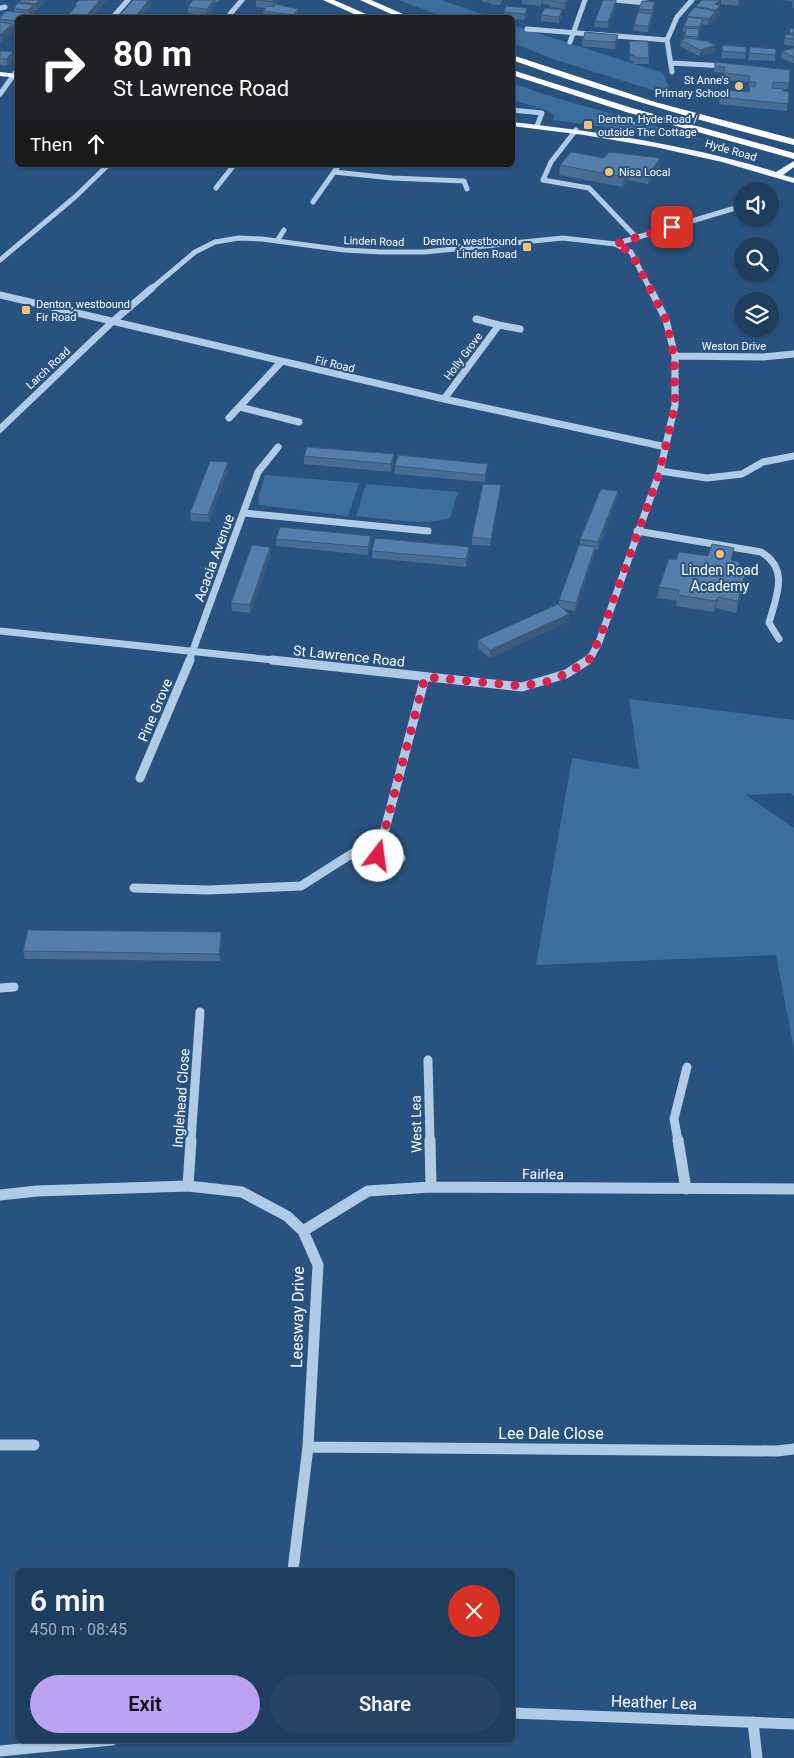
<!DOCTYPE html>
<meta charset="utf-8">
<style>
:root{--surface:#1e3e60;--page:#264566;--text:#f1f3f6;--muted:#a1aebd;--line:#3c5775;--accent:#bca0f2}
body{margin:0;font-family:Roboto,sans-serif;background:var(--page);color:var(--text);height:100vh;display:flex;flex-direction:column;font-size:19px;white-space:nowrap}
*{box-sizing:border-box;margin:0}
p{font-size:16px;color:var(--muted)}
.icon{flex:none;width:28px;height:28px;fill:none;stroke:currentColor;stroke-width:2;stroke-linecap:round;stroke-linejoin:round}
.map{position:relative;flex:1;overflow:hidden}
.sheet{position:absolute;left:15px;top:1568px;width:500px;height:175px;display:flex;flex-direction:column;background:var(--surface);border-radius:8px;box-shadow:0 1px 4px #0004,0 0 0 1px var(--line)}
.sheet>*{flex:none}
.top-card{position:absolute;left:15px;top:15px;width:500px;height:152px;border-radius:8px;box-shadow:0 1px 4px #0004,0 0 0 1px var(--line);background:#202124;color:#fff;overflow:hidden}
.controls{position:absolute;left:734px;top:182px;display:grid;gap:10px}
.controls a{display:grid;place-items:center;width:45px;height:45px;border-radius:50%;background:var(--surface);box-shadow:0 1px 4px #0004,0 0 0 1px var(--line);font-size:25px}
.pin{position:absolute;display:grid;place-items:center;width:42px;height:42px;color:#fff;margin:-21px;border-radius:10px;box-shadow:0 2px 8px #0006}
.me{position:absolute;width:55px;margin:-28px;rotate:15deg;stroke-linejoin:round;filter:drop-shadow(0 0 4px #0008)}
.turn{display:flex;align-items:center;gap:18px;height:105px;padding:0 15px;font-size:22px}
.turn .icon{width:65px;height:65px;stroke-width:2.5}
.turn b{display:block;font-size:35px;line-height:42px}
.then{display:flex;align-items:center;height:48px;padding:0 15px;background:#0003;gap:10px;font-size:19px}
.round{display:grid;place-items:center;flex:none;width:52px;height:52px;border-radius:26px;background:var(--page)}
.head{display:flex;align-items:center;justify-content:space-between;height:85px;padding:0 15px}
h1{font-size:30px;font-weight:600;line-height:38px}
.primary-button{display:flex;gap:10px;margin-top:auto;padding:10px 15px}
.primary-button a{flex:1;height:58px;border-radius:30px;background:var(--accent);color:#111;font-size:20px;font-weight:600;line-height:58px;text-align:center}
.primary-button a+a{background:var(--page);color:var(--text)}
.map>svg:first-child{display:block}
.green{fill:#3d6d9d}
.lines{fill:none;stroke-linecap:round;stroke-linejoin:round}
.minor-far3{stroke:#b0cbe5;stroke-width:5}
.minor-far2{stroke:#b0cbe5;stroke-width:7}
.minor-far1{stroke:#b0cbe5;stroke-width:9}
.minor{stroke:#b0cbe5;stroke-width:11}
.major{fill:#f0f6fd;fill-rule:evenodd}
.highway{fill:#fff;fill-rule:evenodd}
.wall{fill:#496d92}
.shaded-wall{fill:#3c5977}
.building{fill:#557faa;stroke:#3c5977}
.route{stroke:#e11d48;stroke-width:9;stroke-dasharray:0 16.2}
.poi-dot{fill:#edc476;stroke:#285380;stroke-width:2}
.labels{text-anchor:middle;stroke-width:4;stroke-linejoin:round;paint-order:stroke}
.far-poi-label{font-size:11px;fill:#fff;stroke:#285380;text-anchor:start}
.far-street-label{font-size:11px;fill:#fff;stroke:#285380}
.street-label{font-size:14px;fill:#fff;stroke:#285380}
.poi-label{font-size:14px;fill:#fff;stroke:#285380}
.near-street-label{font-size:16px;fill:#fff;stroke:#285380}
</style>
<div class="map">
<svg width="794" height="1758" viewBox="0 0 794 1758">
<rect width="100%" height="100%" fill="#285380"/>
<path class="green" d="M398 0H441L492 17H444Z
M512 25 663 73 672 96 556 60 513 43Z
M512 83 546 95 703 140 553 120 554 116 549 111 513 100Z
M265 475 359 483 348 516 259 505 258 499Z
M366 484 458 492 450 518C424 527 383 518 356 516Z
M629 699 794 720V796L790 793 746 795 794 828V1049L776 955 536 965 572 758 639 769Z"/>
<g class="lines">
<path class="minor-far3" d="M614 0 646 3
M0 8 5 7
M112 18 128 0
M233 18 230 14 242 0
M527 29 667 40
M570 42 585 0
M671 63 726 66
M672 72 667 40 677 17 692 0
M0 94 18 69
M512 110 542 113 537 126
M576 130 551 162 543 180 589 188 636 237
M334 172 392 178 464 181 467 189
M216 188 234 165
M313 202 339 165
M277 241 284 230
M615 244 742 206
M0 260 75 197 108 165
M151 289 195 252 215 242 239 238 262 239 344 250 381 252H425L563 238 615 244 631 252 650 289"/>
<path class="minor-far2" d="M0 295 444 399 666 447
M476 319 499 325
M675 356 763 357 794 354
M444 399 499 325 520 329
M240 407 299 422
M229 418 281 362
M0 429 112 322 152 288
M660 471 707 478 742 474 763 462 794 456
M244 513 428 531
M637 531 761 552C790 569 776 597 769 623L779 639
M0 631 283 661
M189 661 258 472 278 447
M586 661 592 655 599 642 660 471 675 405V356L666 320 650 288"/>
<path class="minor-far1" d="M272 660 522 687 566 674 588 660
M140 778 190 660
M378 856 425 677
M134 888 208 890 301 886 353 853 401 858
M0 988 14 987
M428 1060 430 1141
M191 1141 200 1012
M678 1141 674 1119 687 1067"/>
<path class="minor" d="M430 1140 431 1187
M678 1140 686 1189
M188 1186 191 1140
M0 1195 37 1191 188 1186 242 1192 287 1216 303 1231 318 1265 308 1447 293 1570
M303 1231 368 1191 431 1187 794 1189
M0 1445H34
M308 1447 777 1451 794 1449
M512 1713 794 1724
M753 1722 757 1758
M0 1751 112 1740"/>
<path class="major" d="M0 72 18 74V78L0 76Z
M512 122C601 132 690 145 776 172L794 161V167L783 175 794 178V183L722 162 655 147 584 135 512 126Z"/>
<path class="highway" d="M323 0H334L375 18H363Z
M360 0H371L412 18H400Z
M512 55 655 102 794 139V145C699 121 605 93 512 60Z
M512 70 632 108 794 153V159L626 112 512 75Z"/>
</g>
<path class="wall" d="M22 0H47L36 10H34L35 11 29 17 18 18V27H13V30L1 41H0V17L14 12V7L19 3V2Z
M193 0H220L218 2H215V6L209 13 213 14V18H189L192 13H188V7Z
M256 0H279L276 4 298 15 296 18H263V11L266 8 256 7Z
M482 0H502L500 5 490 4 491 3 482 2Z
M522 0H543L540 6 522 4Z
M543 0H569L565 9 550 7V5L543 4Z
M720 0 719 12 716 14V20L712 21 708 25 702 24 699 33 698 40 715 45V52L699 56 680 46 681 40 684 39 685 32H683L684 26 687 18V16L695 7 696 6Z
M721 0H739L738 6 721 4Z
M783 0H794V8H792L793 1Z
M616 5 608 28 594 27 595 21Z
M527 8V14L524 20 512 19V18H504V12Z
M639 9H654L648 32 633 31 634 25 639 12Z
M562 10V16L559 23 541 21V15Z
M790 28 794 29V46L784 45 785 34H789Z
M583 40 617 42 615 49 582 46Z
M629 41 649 58V64H633V61H630L629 47Z
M723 45 746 47 745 59 721 58Z
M750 47 776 49 775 61 748 60Z
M794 48V63H793L781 58 782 51Z
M0 51 14 59 7 66 0 65Z
M715 62 790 70 788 89H784L783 91 789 92 787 111 719 104 721 90 749 92V82L723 80 724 73 714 72Z
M560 165 659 168 648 184 628 180 623 187 559 175Z
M304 456 394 462 391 472 304 464Z
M228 462V470L209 522 191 521 190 513Z
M395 466 487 471 485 482 395 474Z
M618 491 617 499 598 550 595 549 594 555 575 611 563 609 569 621 490 658 478 648V640L559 605V600L580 545V539Z
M500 493 490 546 472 545V537Z
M276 539 371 543 368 555 276 546Z
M270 547 271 555 250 613 232 611 231 603Z
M469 547V554L466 567 372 558V551Z
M676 560H732L739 570 744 582 736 613 716 608 714 612 676 606 677 601 657 598 659 587Z
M222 940 220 961 25 959 23 951Z"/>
<path class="shaded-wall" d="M40 0H47L36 10 35 4Z
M100 0H107L91 18H84Z
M149 0H150L151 5 140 18H134Z
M214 0 215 6 207 15V9Z
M274 0H279L273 8V2Z
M567 0H569L565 9V3Z
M617 0 616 5 608 28V22Z
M720 0 719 6 715 10V4Z
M655 2 654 9 648 32V26Z
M34 5 35 11 29 17 28 10Z
M720 6 719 12 716 14V20L712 21 708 25 709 19 713 14H715V10Z
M527 8V14L524 20 525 14Z
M298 9V15L296 18H293V15Z
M562 10V16L559 23V17Z
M25 13 26 18H20Z
M703 19 702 25 698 34 699 27Z
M12 24 13 30 1 41 0 35Z
M618 35 617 42 615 49V42Z
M715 45V52L699 56 700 50Z
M13 52 14 59 7 66 6 59Z
M660 158 659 168 648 184 649 174Z
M629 170 628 180 623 187 624 177Z
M394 454V462L391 472V464Z
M228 462V470L209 522 208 515Z
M488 464 487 471 485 482V475Z
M501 485 500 493 490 546 491 539Z
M618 491 617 499 598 550V542Z
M371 536V543L368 555V547Z
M270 547 271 555 250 613V605Z
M469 547V554L466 567V559Z
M595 547 594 555 575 611 576 603Z
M746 571 744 582 736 613 738 601Z
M718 597 716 608 714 612 716 601Z
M569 614V621L490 658V650Z
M221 932 222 940 220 961 219 954Z"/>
<path class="building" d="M22 0H40L35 4 19 2Z
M79 0H100L84 18H66L77 5H74Z
M133 0H149L134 18H117Z
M193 0H214L207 9 188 7Z
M256 0H274L273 2Z
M550 0H567L565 3 550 1Z
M603 0H616L608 22 595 21Z
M702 0H720L715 4 720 6 715 10 696 6Z
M642 1 655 2 652 10 639 9Z
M18 3 34 5 28 10 14 9 16 7H14Z
M275 4 298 9 293 15 263 11 267 6 274 7Z
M506 6 527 8 525 14 504 12Z
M695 7 710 10 716 14H713L709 19 687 16Z
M545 8 562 10 559 17 541 15Z
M7 11 25 13 20 18H18V20L16 21 0 19V17Z
M193 12 213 14 210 18H189Z
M638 12 652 14 648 26 634 25Z
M688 17 703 19 699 27 684 26Z
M0 22 12 24 0 35Z
M686 28 699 29 698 37 685 36Z
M790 28 794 29V33H789Z
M585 32 618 35 615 42 583 40Z
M785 34 794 35V39L785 38Z
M688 38 707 41 715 45 700 50 681 40Z
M629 41H648L649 58 634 57V55H630Z
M723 45 746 47V53L722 51Z
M750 47 776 49V55L749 53Z
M794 48V57L782 51 792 49Z
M0 51 13 52 6 59H0Z
M715 62 790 70 789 83 773 82 772 88 784 89 783 91 789 92 788 104 720 97 721 90 749 92 750 86 755 87 756 82H749L750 76 724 73 725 67 715 66Z
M571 152 604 158 609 152 660 158 649 174 629 170 624 177 560 165Z
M307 447 394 454 391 464 304 456Z
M398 455 488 464 485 475 395 466Z
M210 461 228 462 208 515 190 513Z
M483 484 501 485 491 539 472 537Z
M601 489 618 491 598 542 580 539Z
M280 527 371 536 368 547 276 539Z
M375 538 469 547 466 559 372 551Z
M712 544 734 548 731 560 740 562 738 570 746 571 738 601 718 597 716 601 678 595 679 590 659 587 669 559 676 560 679 552 708 556Z
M252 545 270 547 250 605 231 603Z
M579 545 595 547 576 603 559 600Z
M558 604 569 614 490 650 478 640Z
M28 930 221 932 219 954 23 951Z"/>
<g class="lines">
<path class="route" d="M378 856 425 677 522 686 546 682 566 674 589 660 601 635 660 471 675 405 674 356 666 320 631 252 615 244 672 227"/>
</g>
<g class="poi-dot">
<circle cx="739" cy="86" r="5"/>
<rect x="583" y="120" width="10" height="10" rx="2.5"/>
<circle cx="609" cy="172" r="5"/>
<rect x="522" y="242" width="10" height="10" rx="2.5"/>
<rect x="21" y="305" width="10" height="10" rx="2.5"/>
<circle cx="720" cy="554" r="5"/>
</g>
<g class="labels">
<g class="far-poi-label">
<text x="729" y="84" text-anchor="end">St Anne's<tspan x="729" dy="13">Primary School</tspan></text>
<text x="598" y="123">Denton, Hyde Road /<tspan x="598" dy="13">outside The Cottage</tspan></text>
<text x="619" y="176">Nisa Local</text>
<text x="517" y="245" text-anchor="end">Denton, westbound<tspan x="517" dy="13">Linden Road</tspan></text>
<text x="36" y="308">Denton, westbound<tspan x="36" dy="13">Fir Road</tspan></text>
</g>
<g class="far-street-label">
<text transform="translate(731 150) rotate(16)" y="4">Hyde Road</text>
<text transform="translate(374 241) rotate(2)" y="4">Linden Road</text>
<text x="734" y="350">Weston Drive</text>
<text transform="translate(463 356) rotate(-53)" y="4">Holly Grove</text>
<text transform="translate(335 364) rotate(13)" y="4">Fir Road</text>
<text transform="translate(48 368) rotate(-43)" y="4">Larch Road</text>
</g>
<g class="street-label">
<text transform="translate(214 558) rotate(-70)" y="5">Acacia Avenue</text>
<text transform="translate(349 656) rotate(6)" y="5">St Lawrence Road</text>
<text transform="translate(155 710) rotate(-67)" y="5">Pine Grove</text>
<text transform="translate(181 1098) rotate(-86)" y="5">Inglehead Close</text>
<text transform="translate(416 1124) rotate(-91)" y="5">West Lea</text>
<text transform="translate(543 1174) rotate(1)" y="5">Fairlea</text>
</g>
<g class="poi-label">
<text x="720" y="575">Linden Road<tspan x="720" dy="16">Academy</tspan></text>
</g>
<g class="near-street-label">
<text transform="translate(297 1317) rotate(-89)" y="6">Leesway Drive</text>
<text x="551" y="1439">Lee Dale Close</text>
<text transform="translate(654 1702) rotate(2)" y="6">Heather Lea</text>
</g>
</g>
</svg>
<div class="controls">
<a><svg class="icon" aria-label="sound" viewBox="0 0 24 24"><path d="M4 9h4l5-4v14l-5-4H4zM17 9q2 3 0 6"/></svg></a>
<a><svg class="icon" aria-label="search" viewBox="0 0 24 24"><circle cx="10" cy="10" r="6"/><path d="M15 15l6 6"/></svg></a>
<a><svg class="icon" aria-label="layers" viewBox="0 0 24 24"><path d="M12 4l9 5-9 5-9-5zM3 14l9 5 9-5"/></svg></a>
</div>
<div class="pin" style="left:672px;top:227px;background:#d93025"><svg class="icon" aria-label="arrive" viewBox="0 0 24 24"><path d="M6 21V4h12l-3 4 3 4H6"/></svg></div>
<svg class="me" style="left:378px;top:856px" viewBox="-20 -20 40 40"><circle r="19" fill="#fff"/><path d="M0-13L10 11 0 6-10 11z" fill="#e11d48"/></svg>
<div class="top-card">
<div class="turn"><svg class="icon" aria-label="right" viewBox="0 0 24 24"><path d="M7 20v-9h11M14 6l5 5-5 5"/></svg><div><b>80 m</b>St Lawrence Road</div></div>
<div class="then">Then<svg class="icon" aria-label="ahead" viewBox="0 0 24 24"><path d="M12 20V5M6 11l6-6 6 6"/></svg></div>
</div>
<section class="sheet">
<div class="head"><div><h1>6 min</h1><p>450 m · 08:45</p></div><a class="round" style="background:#d93025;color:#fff"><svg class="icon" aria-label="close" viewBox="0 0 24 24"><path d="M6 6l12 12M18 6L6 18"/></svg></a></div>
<div class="primary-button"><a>Exit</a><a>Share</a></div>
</section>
</div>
